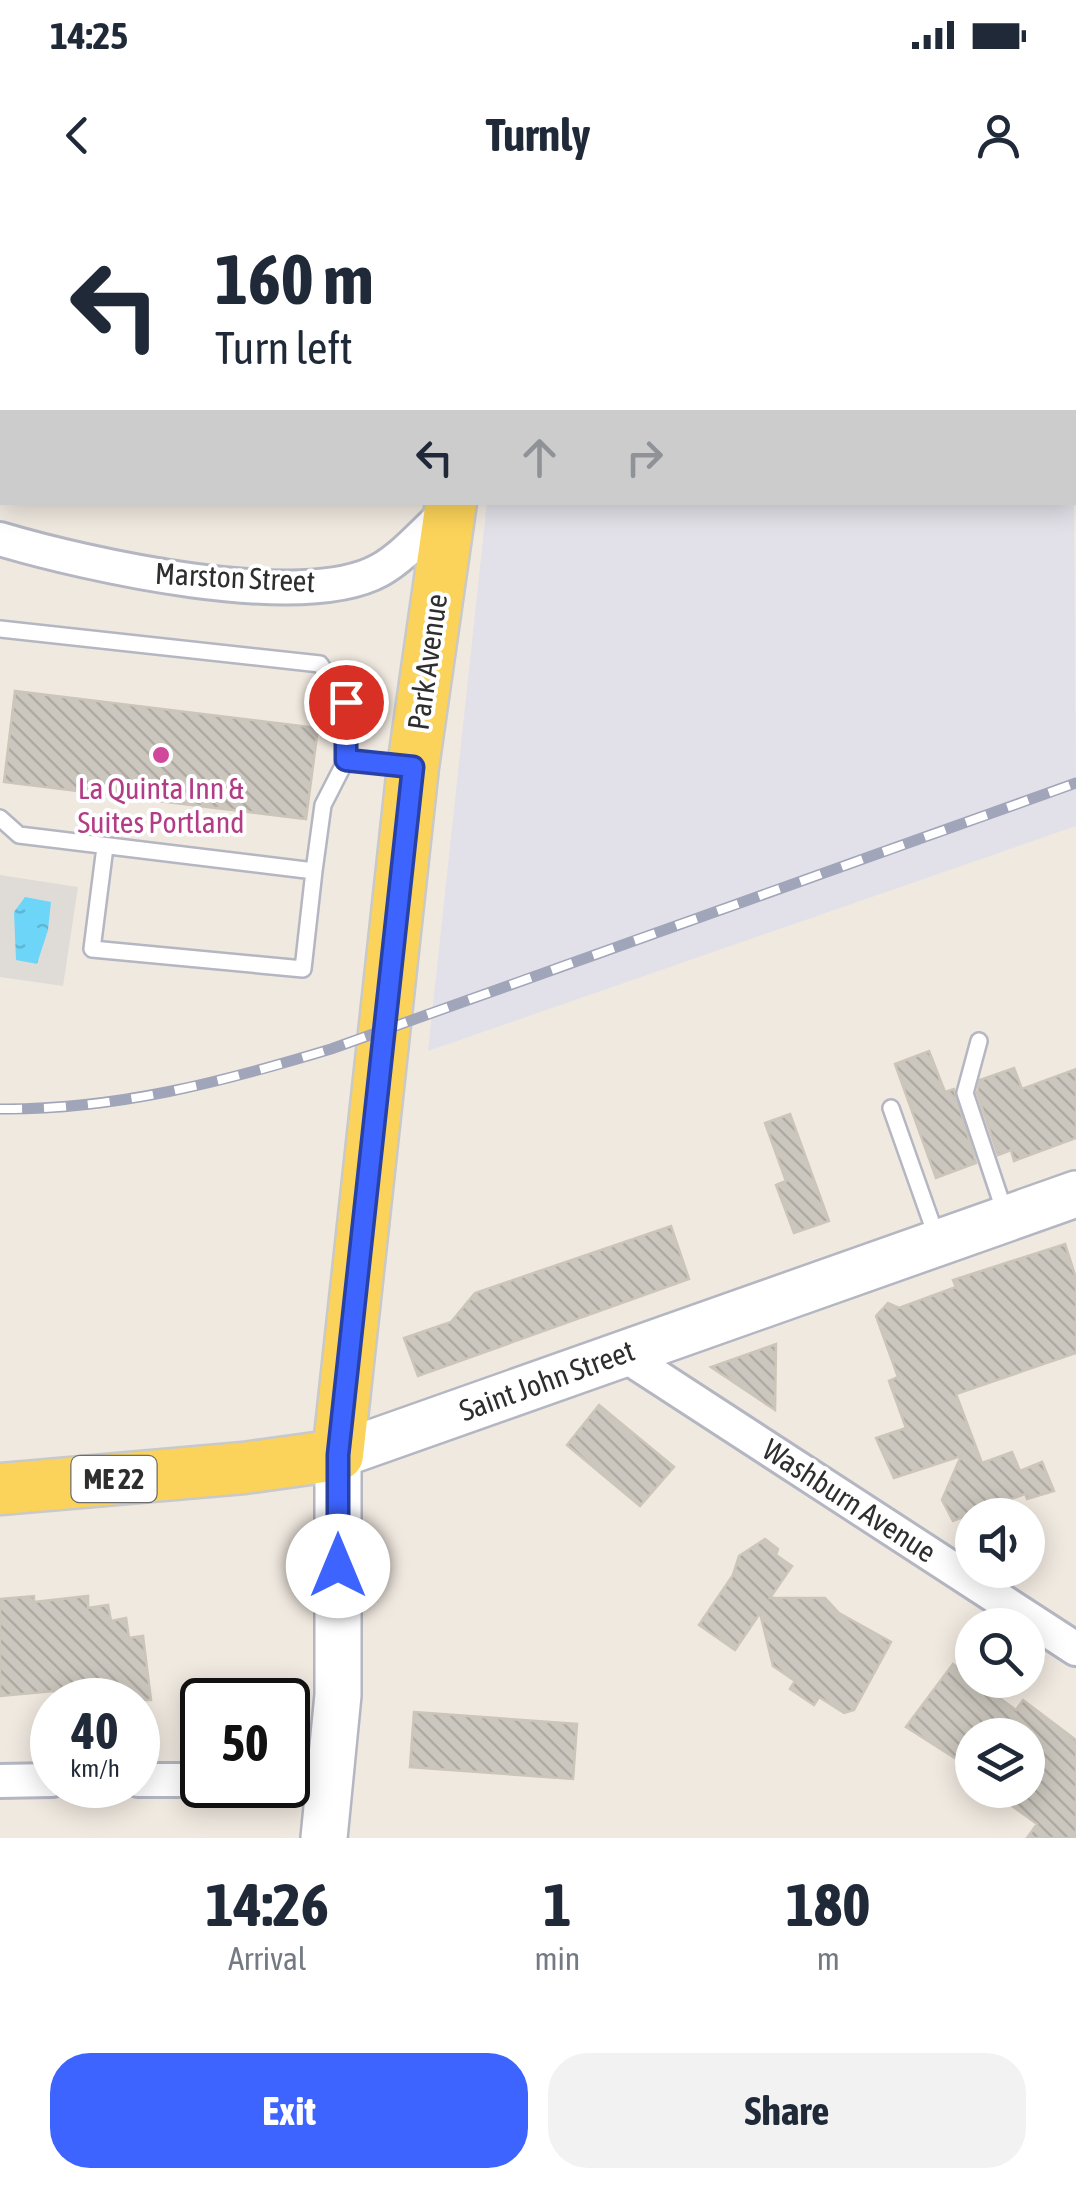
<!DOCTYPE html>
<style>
:root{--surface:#fff;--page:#f2f2f3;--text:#1f2937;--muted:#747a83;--accent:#3d64ff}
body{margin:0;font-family:"Asap Condensed",sans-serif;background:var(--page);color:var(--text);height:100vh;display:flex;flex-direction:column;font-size:38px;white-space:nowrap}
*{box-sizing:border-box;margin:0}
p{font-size:32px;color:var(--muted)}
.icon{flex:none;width:55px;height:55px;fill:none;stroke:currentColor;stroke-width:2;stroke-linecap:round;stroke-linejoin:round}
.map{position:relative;height:1638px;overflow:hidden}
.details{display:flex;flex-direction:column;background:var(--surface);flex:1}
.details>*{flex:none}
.top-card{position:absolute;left:0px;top:0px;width:1078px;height:305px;box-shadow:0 5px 25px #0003;background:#fff;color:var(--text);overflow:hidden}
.controls{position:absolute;left:955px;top:1298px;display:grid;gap:20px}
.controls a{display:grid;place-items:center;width:90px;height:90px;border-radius:50%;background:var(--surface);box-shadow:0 5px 25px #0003;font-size:50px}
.speed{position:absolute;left:30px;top:1478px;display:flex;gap:20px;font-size:50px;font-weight:700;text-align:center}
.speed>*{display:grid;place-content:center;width:130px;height:130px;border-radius:50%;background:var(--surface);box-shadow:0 5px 25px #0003;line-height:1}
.speed small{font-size:25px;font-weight:400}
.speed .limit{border:5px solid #111;border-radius:15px;background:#fff;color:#111}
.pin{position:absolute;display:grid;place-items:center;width:85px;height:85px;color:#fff;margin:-42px;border:5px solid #fff;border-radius:50%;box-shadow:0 2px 10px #0007}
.me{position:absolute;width:110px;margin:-55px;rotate:0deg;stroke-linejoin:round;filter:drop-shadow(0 0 8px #0008)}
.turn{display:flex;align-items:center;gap:35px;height:210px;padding:0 50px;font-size:45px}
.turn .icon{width:130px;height:130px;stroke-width:2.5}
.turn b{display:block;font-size:70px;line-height:85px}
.lanes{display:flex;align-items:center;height:95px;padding:0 50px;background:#0003;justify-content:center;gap:50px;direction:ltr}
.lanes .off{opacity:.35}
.eta{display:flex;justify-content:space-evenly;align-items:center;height:170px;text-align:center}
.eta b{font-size:60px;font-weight:700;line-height:70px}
.primary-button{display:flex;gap:20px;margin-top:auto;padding:20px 50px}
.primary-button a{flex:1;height:115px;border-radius:40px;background:var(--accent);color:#fff;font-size:40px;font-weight:700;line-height:115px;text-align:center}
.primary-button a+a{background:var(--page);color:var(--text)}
.status{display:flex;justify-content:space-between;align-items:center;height:70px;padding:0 50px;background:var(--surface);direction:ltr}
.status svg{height:28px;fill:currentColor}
header{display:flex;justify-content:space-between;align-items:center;height:130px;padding:0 50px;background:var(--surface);font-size:45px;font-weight:700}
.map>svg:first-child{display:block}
.industrial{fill:#e2e0e8}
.plaza{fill:#dfdcd7}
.water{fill:url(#water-ripples)}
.building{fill:url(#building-back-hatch);stroke:#ccc5b9;stroke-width:2.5}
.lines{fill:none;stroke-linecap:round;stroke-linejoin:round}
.lane-casing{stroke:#b4b6c2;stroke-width:20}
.street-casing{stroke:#b4b6c2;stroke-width:38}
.secondary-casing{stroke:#b4b6c2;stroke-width:50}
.primary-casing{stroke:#c9c9c9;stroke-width:55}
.highway-casing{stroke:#c9c9c9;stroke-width:60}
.lane{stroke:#fff;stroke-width:15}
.street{stroke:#fff;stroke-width:32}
.secondary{stroke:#fff;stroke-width:45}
.primary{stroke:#fbd35a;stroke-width:50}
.highway{stroke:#ffa05b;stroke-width:55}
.rail-casing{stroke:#a1a5b9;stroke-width:11}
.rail{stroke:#fff;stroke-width:8;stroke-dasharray:22;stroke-linecap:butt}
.route-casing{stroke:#2841a6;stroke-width:25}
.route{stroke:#3d64ff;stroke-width:18}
.hotel-dot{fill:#d1479c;stroke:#fff;stroke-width:4}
.labels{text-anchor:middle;stroke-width:8;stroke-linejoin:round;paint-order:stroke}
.shield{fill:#fff;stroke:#6d6d6d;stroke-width:2.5}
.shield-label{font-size:28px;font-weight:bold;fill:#2e2e2e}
.street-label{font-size:30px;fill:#2e2e2e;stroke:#fff}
.hotel-label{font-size:30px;fill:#b23c85;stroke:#fff}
</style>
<div class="status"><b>14:25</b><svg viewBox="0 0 49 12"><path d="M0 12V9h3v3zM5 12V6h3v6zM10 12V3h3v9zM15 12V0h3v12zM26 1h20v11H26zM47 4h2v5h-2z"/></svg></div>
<header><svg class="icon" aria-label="back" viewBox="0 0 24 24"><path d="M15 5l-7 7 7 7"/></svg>Turnly<svg class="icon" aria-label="person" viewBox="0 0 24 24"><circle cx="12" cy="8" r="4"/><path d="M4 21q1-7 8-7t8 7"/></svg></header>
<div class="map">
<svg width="1076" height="1638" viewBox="0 0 1076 1638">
<defs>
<pattern id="water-ripples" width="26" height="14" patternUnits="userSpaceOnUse" patternTransform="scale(2.5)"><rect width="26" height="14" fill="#6dd5f8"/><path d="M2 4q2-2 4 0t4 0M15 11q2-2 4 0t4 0" fill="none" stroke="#5fb7d5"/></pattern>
<pattern id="building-back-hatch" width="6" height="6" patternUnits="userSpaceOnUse" patternTransform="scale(2.5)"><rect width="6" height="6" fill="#cbc7be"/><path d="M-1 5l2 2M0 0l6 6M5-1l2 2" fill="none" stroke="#afaba4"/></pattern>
</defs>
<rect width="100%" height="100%" fill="#f0e9e0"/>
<path class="industrial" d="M487 303H1074L1076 626 428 851Z"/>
<path class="plaza" d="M0 675 78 687 63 786 0 777Z"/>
<path class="water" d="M25 697 51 702 48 730 37 764 16 760 14 712Z"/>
<path class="building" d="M15 491 318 528 306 619 4 582Z
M929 851 945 892 954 889 976 963 936 978 895 864Z
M1014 868 1022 889 1076 869V938L1014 961 1011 950 998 955 977 893 980 880Z
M790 914 829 1021 794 1033 776 985 786 981 765 923Z
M671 1026 689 1079 418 1176 404 1138 451 1122 475 1093Z
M1065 1044 1076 1078V1153L956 1194 982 1263 1012 1252 1020 1271 1042 1262 1054 1291 1027 1299 1025 1294 994 1305 983 1314 976 1312 953 1321 942 1300 961 1256 894 1278 876 1238 906 1228 889 1181 898 1177 876 1116 888 1103 899 1108 956 1087 953 1080Z
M776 1144 775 1210 711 1167Z
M599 1205 674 1267 640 1306 567 1245Z
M765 1339 778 1349 776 1355 792 1366 770 1398H825L839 1413 891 1442 854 1510 844 1513 819 1497 814 1505 790 1489 795 1481 773 1466 760 1413 735 1450 699 1425 733 1375 739 1356Z
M34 1396V1402L88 1396V1408L108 1405 111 1421 126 1418 129 1438 143 1436 151 1500H56L54 1491 0 1496V1399Z
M953 1464 1016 1510 1023 1500 1076 1540V1638H1027L1037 1624 990 1590H1028V1535H972V1569L906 1527Z
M414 1512 577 1524 573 1579 410 1567Z"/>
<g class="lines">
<g class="lane-casing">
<path id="lane" d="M0 429 320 464 346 503V560
M0 618 19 635 314 671 323 605 346 560 407 566
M105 647 92 749 303 769 314 671
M979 841 965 893 1005 1013
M891 908 938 1041"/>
</g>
<g class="street-casing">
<path id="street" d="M595 0 632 2
M1075 40 1076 41
M0 339C84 364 302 414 380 370 405 356 428 328 450 309
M621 1153 1076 1449
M288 1579H331
M138 1580H202
M0 1581 52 1580"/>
</g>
<g class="secondary-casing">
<path id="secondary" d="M324 1638 338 1495V1255L1076 994"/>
</g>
<g class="primary-casing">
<path id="primary" d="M492 2V0
M0 1289 244 1268 338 1255 413 567 451 302"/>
</g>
<g class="highway-casing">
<path id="highway" d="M977 0 978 2
M1075 252 1076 255"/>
</g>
<use href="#lane" class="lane"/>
<use href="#street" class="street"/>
<use href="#secondary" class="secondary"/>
<use href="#primary" class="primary"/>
<use href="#highway" class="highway"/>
<g class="rail-casing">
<path id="rail" d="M0 909C115 910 222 882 331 849L1076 583"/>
</g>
<use href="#rail" class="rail"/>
</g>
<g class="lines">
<g class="route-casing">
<path id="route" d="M338 1366V1255L413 567 346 560V502"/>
</g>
<use href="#route" class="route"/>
</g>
<circle class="hotel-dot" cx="161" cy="555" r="10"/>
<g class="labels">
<rect class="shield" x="71.5" y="1256" width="85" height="46" rx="8"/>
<g class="shield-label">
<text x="114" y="1289">ME 22</text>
</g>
<g class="street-label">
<text transform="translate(235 378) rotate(3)" y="10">Marston Street</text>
<text transform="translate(428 462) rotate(-82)" y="10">Park Avenue</text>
<text transform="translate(547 1181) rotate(-20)" y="10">Saint John Street</text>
<text transform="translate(849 1301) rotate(33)" y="10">Washburn Avenue</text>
</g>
<g class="hotel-label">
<text x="161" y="599">La Quinta Inn &amp;<tspan x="161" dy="34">Suites Portland</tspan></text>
</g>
</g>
</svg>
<div class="controls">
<a><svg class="icon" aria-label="sound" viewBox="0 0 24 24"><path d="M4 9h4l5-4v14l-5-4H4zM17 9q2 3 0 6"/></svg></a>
<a><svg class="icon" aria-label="search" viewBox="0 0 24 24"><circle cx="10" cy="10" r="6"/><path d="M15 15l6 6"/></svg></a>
<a><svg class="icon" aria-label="layers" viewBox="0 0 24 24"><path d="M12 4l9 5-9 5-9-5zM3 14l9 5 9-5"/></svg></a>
</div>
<div class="speed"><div>40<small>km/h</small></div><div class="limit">50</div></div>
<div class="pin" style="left:346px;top:502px;background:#d93025"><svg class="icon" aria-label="arrive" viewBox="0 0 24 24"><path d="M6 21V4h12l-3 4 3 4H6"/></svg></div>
<svg class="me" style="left:338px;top:1366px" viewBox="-20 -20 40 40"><circle r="19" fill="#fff"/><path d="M0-13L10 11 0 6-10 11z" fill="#3d64ff"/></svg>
<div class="top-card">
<div class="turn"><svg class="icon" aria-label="left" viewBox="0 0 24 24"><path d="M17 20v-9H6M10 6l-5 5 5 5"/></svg><div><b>160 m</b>Turn left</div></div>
<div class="lanes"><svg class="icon" aria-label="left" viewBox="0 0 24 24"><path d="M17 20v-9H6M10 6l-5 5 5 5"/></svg><svg class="icon off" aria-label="ahead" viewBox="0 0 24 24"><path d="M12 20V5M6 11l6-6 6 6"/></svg><svg class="icon off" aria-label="right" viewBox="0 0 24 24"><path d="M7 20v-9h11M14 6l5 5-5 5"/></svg></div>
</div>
</div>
<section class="details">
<div class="eta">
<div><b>14:26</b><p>Arrival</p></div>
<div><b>1</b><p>min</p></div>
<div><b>180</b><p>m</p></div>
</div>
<div class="primary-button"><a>Exit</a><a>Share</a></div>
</section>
